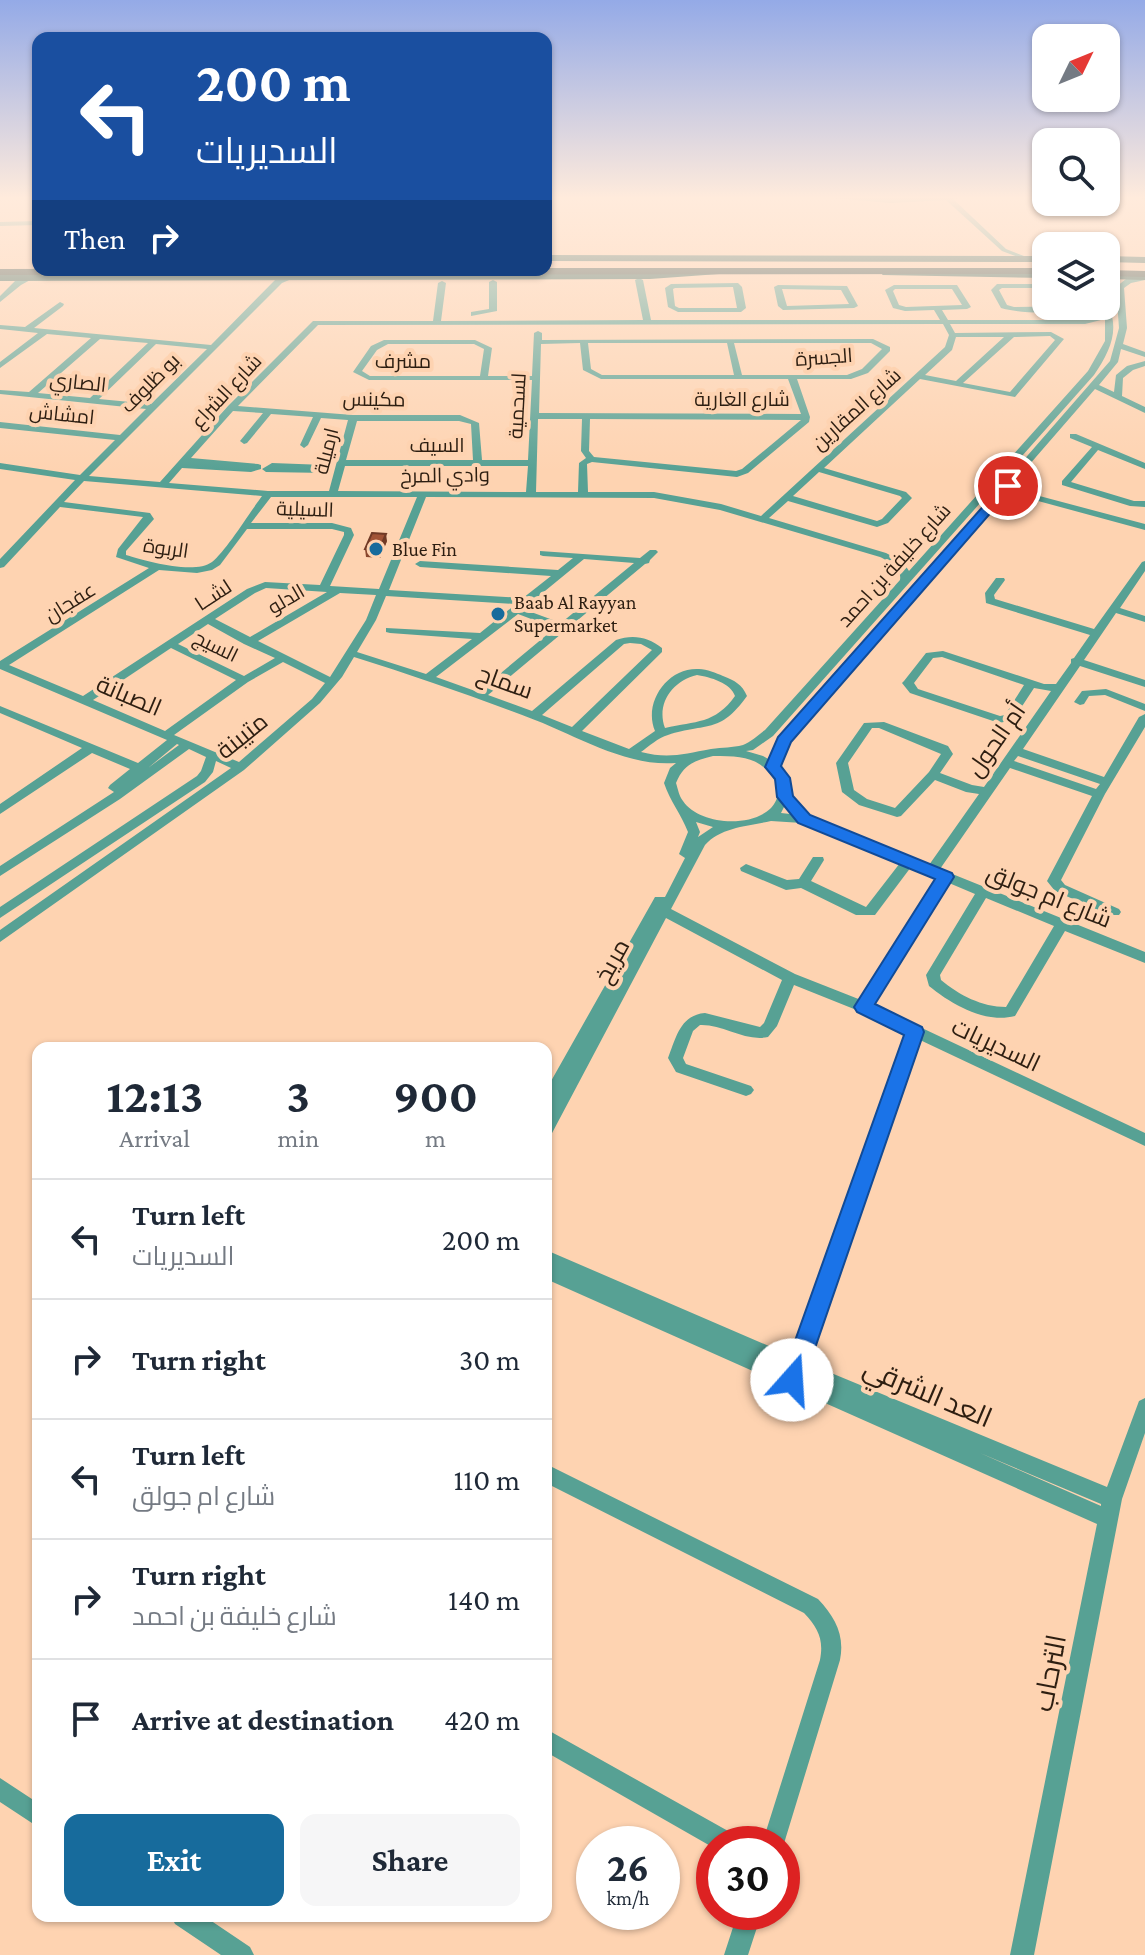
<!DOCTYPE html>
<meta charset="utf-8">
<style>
:root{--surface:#fff;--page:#f6f6f7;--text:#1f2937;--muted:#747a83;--line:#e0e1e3;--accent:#176b9c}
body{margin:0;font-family:"Crimson Pro",Cairo,serif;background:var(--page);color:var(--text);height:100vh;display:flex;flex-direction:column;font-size:30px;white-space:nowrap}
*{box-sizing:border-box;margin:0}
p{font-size:26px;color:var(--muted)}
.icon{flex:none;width:44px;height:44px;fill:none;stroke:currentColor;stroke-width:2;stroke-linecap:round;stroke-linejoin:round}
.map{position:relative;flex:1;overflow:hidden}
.sheet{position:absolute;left:32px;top:1042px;width:520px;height:880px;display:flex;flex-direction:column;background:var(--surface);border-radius:16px;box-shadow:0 2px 6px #0004}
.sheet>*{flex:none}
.guide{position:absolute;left:32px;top:32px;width:520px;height:244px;border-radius:16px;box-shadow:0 2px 6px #0004;background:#1a4fa0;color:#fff;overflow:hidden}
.needle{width:52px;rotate:47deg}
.buttons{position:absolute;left:1032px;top:24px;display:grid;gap:16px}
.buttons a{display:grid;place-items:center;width:88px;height:88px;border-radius:16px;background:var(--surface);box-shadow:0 2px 6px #0004;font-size:40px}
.speed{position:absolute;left:576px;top:1826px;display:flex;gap:16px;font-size:40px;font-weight:700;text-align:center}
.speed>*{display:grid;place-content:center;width:104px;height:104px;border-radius:50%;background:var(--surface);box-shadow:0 2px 6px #0004;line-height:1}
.speed small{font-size:20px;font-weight:400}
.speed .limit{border:12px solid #d22;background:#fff;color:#111}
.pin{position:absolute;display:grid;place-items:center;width:68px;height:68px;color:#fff;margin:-34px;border:4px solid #fff;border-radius:50%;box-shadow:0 2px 8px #0007}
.me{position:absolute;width:88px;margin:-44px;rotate:19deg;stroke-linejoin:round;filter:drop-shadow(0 0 6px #0008)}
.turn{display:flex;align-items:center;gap:28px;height:168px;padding:0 32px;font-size:36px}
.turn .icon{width:104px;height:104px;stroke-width:2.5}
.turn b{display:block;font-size:56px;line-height:68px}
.then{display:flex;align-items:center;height:76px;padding:0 32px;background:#0003;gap:16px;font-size:30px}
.eta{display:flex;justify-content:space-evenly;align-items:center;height:136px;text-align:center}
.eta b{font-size:48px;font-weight:700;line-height:56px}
.action{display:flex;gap:16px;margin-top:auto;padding:16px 32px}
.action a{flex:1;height:92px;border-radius:16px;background:var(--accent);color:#fff;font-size:32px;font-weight:700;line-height:92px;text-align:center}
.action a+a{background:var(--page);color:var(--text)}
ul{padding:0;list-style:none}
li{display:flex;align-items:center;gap:24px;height:120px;padding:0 32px;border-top:2px solid var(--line)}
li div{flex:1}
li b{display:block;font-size:30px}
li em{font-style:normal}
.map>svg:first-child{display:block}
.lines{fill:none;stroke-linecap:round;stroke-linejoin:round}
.minor{fill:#57a194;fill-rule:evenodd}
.major{fill:#2b5f56;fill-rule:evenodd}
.highway{fill:#2a4540;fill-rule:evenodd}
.wall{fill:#8a472e}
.shaded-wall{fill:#713a26}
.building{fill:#a15336;stroke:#713a26;stroke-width:2}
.route{fill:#1a73e8;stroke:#114b97;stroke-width:2}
.poi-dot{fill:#176b9c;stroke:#fed3b1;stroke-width:3}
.labels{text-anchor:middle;stroke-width:8;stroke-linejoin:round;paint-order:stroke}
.far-street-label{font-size:20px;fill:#2d1e11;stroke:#fed3b1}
.far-poi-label{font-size:20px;fill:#2d1e11;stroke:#fed3b1;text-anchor:start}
.street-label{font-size:24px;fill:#2d1e11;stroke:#fed3b1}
.near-street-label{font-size:28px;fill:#2d1e11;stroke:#fed3b1}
</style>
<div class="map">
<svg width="1145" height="1955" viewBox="0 0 1145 1955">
<rect width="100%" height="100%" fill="#fed3b1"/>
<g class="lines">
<path class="minor" d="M821 197H967L953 199 1006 249 1029 258 1026 260 1002 251 946 200 891 203Z
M1140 197H1145V200Z
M38 221V225L0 226V222Z
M292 275 294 278 282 283 89 476 160 482 228 406 313 321H433L438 283 442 281 446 283 441 321 643 320 635 280 639 278 643 280 651 320H940L934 310 905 311 893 308 885 290 894 285H957L971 307 967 309 942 310 948 320H1085L1105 315 1101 306 1108 304C1120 331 1110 351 1094 375L773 736 753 750 746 751 763 756 770 760 780 737 997 490 994 488 996 486H1001L1110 361 1119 328 1116 287 1126 279 1145 276V280L1131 283 1124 288 1127 328 1123 344 1145 352V357L1121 349 1118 362 1099 385 1114 392 1116 375 1127 366 1145 361V366L1133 370 1123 378 1122 396 1145 407V413L1095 389 1009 488 1145 524V530L1005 492 789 741 779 767 792 791 781 813 808 816 929 865 979 794 966 792 935 780 901 816 897 817 859 805 842 792 836 763 864 723 884 722 948 746 953 754 940 773 972 785 984 787 1051 691 1034 688 1013 720 999 723 910 693 902 683 904 681 926 653 943 651 1044 684H1056L1071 663V659L1074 658 1090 635 986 603 985 593 996 578H1004L1005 580 994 595 995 599 1094 629 1142 562 1145 561V571L1120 608 1145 616V622L1116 613 1084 660 1145 680V687L1080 666 1023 749 1104 777 1139 717 1145 714V727L1105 794 1061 880 1065 885 1119 909 1121 912 1119 915H1109L1055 891 1047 881 1092 796 1010 768 940 869 1145 952V963L1065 931 1015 1016C985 1024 951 1004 929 986L926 975 975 894 949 883 873 1005 1145 1133V1146L920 1040 807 1363 1107 1487 1139 1401 1145 1398V1433L1122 1499 1034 1955H1010L1097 1524 546 1279V1250L792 1356 907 1034 859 1011 794 985 777 1026 768 1037C745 1042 723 1024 700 1025L693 1031 683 1058 686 1064 751 1086 754 1090 751 1094 746 1096 676 1072 668 1058C676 1038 680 1015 705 1013L760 1027 764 1023 782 980 666 918 551 1135 546 1136V1115L549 1109 546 1110V1090L655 897H665L685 858 679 854 688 832C681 814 670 801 664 783L670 768 676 763C627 767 579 737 535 720 475 697 415 676 354 657L342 677 320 703 244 770 0 942V930L231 768 216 761 213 772 205 782 0 918V907L197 776 201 771 206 757 189 749 120 799 0 876V866L114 792 108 788 110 785 130 769 92 753 0 814V804L82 748 0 713V706L138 763 167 740 0 669V661L149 568 116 557 118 549 143 517 60 507 4 567 0 568V559L75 480 0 469V463L80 475 115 440 0 428V422L120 435 146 409 0 394V390L29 392 91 338 47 334 0 368V362L38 333 0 329V325L25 327 60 302 64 304 63 306 34 328 211 345 276 279ZM895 289H952L962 305 906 307 899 305 893 291ZM1105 319V341L1088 371 909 571 903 562 886 553 769 518 788 501 877 527 888 523 912 498 906 492 824 468 920 379 1015 397 1064 339 1051 332 955 333 950 324H1085ZM943 324 949 335 945 347 761 516 721 504 654 492H588L587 464 592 462 737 477 748 473 809 422 810 417 797 379H851L868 373 890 351V347L873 339 542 340V333L538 331 534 333 532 376H488L492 348 475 340H384L371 346 353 372 369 380H532L528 460H482L479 423 460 415H353L238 406 318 325ZM1050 336 1055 340 1010 392 963 383 1014 337ZM956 337H1004L956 381 925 375 952 350ZM100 339 148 343 90 398 38 393ZM580 343 583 370 601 379H788L801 414 539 413 541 344ZM588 343H727L734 375H602L591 369ZM734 343H871L882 349 862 369 847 375H742ZM156 344 207 349 151 404 99 399ZM388 344H474L484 349 480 376H370L362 371 377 350ZM233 411 263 413 240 441 244 444 247 443 271 414 313 417 300 445 304 448 308 445 321 418 348 420 329 491H268L169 483 182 468 251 472 261 469V465L258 464 191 458ZM538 419H582L581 451 586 458 579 463 578 492H536ZM590 419 801 420 742 469 736 471 594 457 589 451ZM357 421H459L471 424 473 460H346ZM345 466H528L526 492 338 491ZM819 472 900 496 902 498 882 519 877 521 793 496ZM84 481 262 496C250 512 226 551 212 562 194 575 146 561 126 555V551L154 519 150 513 64 502ZM271 497H417L379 589 330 586 354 535 351 528 332 523H251ZM426 497 654 498 720 510 880 557C890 562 902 567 900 580L765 730C758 735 751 742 743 745 732 748 723 747 711 749 684 754 668 759 641 752 649 746 658 738 668 735 707 722 719 735 747 696 742 684 735 681 723 676 716 673 707 669 699 669 667 667 643 703 655 731L629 749 582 731 662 652V648C648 637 633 634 616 640L532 711 488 695 645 564 649 563 650 560 658 552 656 550H650L640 558 540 551V555L543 556 573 558 558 570 420 561 415 564 420 567 551 576 523 598 389 590ZM247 529H332L344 532V535L320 585 265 582 247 589 83 696 9 665 159 570 197 573 212 570 220 565ZM584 559 634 563 561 623 523 609ZM266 588 327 592 250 637 215 619 255 593ZM340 593 376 595 366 620 330 677 258 641ZM386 596 516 604 480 633 386 628V632L390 633 472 639 426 674 357 652 376 620ZM518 614 555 628 478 692 436 677ZM208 624 244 644 275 658 244 676 178 644ZM630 643 641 644 652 650 572 727 542 715 624 644ZM171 648 236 680 165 731 93 700ZM942 657 1024 685 1005 715 1000 716 918 689 914 683 933 658ZM283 662 325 683 312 699 239 762 174 735 248 682ZM697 675C710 677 731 683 735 696 715 724 696 721 665 728 656 704 672 681 697 675ZM872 728H879L941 754 929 772 895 808 867 799 854 790 848 763ZM177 744 179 745 148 768ZM713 756C748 756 765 758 780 791 777 797 776 803 771 808 751 828 699 825 683 801 679 796 678 789 676 783 684 764 694 761 713 756ZM1018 756 1100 784 1096 789 1014 761ZM771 821 802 823 900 863 866 907 811 881 824 860 823 857H813L799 879 787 880 746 864 740 868 741 871 786 890 801 888 856 915H875L911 867 938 879 861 1000 795 974 671 909 705 845C721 827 749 826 771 821ZM696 822 713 827 698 837 700 832ZM986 898 1054 926 1006 1007C982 1007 959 995 941 980L940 975ZM980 1453 1101 1504V1506Z
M30 276 32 279 21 285 0 302V296L15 281Z
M493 280 497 282V311L471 316V312L489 309V282Z
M738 283 742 287 746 308 741 312H678L668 307 665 288 671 284ZM733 287 737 308H679L675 306 673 289 675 288Z
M997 284H1046V288H1002L999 290 1007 305 1014 307 1077 306C1062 316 1019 313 1001 308L991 290Z
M778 285 847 286 858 306 854 308 783 310 778 306 774 287ZM782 289 841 290 849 304 787 306Z
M1070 434H1076L1145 463V469L1098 450 1071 482 1134 501H1145V507L1130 506 1062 485V481L1092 447 1070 438Z
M272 463 325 465 332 470 328 473 266 472 262 469Z
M1106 689 1145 704V711L1105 695 1089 696 1084 704 1080 705 1074 702 1082 691Z
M546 1464 818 1599C835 1617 845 1635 840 1660L782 1850V1844H762L820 1660C824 1639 818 1628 804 1613L546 1483Z
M546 1729 737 1836 740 1844H714V1848L546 1752Z
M0 1778 38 1803V1827L0 1802Z
M738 1912H762L748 1955H724Z
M171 1916H204L250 1947 254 1955H221L175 1924Z"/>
<path class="major" d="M546 255 1046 256V262L546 261Z
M1106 256 1145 257V263L1106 262Z
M716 269 719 274 650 279 0 281V275L650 273Z
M885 270 1046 272V278L882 275Z
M1106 273 1145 274V280L1106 279Z"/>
<path class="highway" d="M546 268H1046V274L0 275V269Z
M1106 270 1145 271V277L1106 276Z"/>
</g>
<path class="wall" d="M387 541 380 558 366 557 365 549Z"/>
<path class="shaded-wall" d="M386 534 387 541 380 558 379 550Z"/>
<path class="building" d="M372 533 386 534 379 550 365 549Z"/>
<linearGradient id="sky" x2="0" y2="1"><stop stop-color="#94aae7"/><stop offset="0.42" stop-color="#ffebdc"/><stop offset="1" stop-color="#ffebdc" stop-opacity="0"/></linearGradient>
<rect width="1145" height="471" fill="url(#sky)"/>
<path class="route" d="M1003 484 1014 486 791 742 781 766 790 778 793 796 810 815 952 873 954 877 875 1004 922 1027 924 1032 804 1380 800 1388 792 1391 784 1388 781 1380 904 1035 857 1012 854 1007 935 879 798 823 777 797 775 779 765 767 778 737Z"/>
<g class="poi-dot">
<circle cx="376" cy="549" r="8"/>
<circle cx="498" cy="614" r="8"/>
</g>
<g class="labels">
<g class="far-street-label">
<text transform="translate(824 357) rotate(-4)" y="7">الجسرة</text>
<text x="403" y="368">مشرف</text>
<text transform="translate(78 382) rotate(6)" y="7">الصاري</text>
<text transform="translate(150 383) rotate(-45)" y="7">بو ظلوف</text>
<text transform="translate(226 391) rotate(-47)" y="7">شارع الشراع</text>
<text transform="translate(374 399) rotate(1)" y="7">مكينس</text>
<text x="742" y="406">شارع الغارية</text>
<text transform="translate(517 406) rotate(-87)" y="7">لسحمية</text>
<text transform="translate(856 409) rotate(-42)" y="7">شارع المقارين</text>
<text transform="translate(62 414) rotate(6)" y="7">امشاش</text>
<text x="437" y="452">السيف</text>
<text transform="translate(326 451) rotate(-76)" y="7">ارميلة</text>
<text transform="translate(445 475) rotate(-1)" y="7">وادي المرخ</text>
<text transform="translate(305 509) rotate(2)" y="7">السيلية</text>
<text transform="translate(166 548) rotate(8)" y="7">الربوة</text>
<text transform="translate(894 565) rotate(-48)" y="7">شارع خليفة بن احمد</text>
<text transform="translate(213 595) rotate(-33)" y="7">لشــا</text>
<text transform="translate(286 599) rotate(-30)" y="7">الدلو</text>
<text transform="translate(70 602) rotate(-32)" y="7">عفجان</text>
<text transform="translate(216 646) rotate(26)" y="7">السيج</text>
</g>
<g class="far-poi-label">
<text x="392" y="556">Blue Fin</text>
<text x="514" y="609">Baab Al Rayyan<tspan x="514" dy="23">Supermarket</tspan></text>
</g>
<g class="street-label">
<text transform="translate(505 682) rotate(20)" y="8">سماح</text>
<text transform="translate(129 696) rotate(23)" y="8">الصبانة</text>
<text transform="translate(242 736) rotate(-39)" y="8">متيبنة</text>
<text transform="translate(996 740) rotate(-55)" y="8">أم الحول</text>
<text transform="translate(1049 896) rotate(22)" y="8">شارع ام جولق</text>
<text transform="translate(612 961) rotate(-61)" y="8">مريخ</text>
<text transform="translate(996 1045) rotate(25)" y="8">السديريات</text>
</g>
<g class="near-street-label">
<text transform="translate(928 1392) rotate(23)" y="10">العد الشرقي</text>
<text transform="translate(1049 1673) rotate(-79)" y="10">الترحاب</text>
</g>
</g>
</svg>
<div class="buttons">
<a><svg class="needle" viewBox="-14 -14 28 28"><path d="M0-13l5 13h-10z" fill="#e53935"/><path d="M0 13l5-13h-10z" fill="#747a83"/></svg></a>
<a><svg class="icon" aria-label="search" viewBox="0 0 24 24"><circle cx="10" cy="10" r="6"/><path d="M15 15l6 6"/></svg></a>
<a><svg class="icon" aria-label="layers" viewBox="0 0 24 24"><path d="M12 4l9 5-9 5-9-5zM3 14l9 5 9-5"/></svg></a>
</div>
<div class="speed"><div>26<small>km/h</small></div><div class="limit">30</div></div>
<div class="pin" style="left:1008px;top:486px;background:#d93025"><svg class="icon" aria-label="arrive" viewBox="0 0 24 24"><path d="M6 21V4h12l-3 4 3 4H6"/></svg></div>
<svg class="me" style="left:792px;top:1380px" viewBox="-20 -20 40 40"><circle r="19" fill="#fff"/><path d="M0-13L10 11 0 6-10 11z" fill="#1a73e8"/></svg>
<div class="guide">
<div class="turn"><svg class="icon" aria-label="left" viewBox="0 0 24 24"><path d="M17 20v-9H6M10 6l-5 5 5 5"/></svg><div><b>200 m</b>السديريات</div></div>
<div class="then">Then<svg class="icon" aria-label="right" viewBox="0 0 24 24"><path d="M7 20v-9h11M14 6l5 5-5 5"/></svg></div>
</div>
<section class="sheet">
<div class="eta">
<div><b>12:13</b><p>Arrival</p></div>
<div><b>3</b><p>min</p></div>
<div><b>900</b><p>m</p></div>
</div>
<ul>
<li><svg class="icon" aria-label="left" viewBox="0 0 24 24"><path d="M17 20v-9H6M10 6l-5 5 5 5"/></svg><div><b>Turn left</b><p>السديريات</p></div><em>200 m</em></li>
<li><svg class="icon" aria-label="right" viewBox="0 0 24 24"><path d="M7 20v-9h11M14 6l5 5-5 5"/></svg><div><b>Turn right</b></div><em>30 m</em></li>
<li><svg class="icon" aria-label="left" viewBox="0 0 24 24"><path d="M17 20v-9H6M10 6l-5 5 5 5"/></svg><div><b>Turn left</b><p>شارع ام جولق</p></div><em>110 m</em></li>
<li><svg class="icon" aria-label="right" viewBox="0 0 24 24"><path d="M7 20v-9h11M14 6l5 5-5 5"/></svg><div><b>Turn right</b><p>شارع خليفة بن احمد</p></div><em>140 m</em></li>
<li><svg class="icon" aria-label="arrive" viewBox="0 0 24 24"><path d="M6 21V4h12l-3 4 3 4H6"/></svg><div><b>Arrive at destination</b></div><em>420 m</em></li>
</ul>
<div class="action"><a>Exit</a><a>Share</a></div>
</section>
</div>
